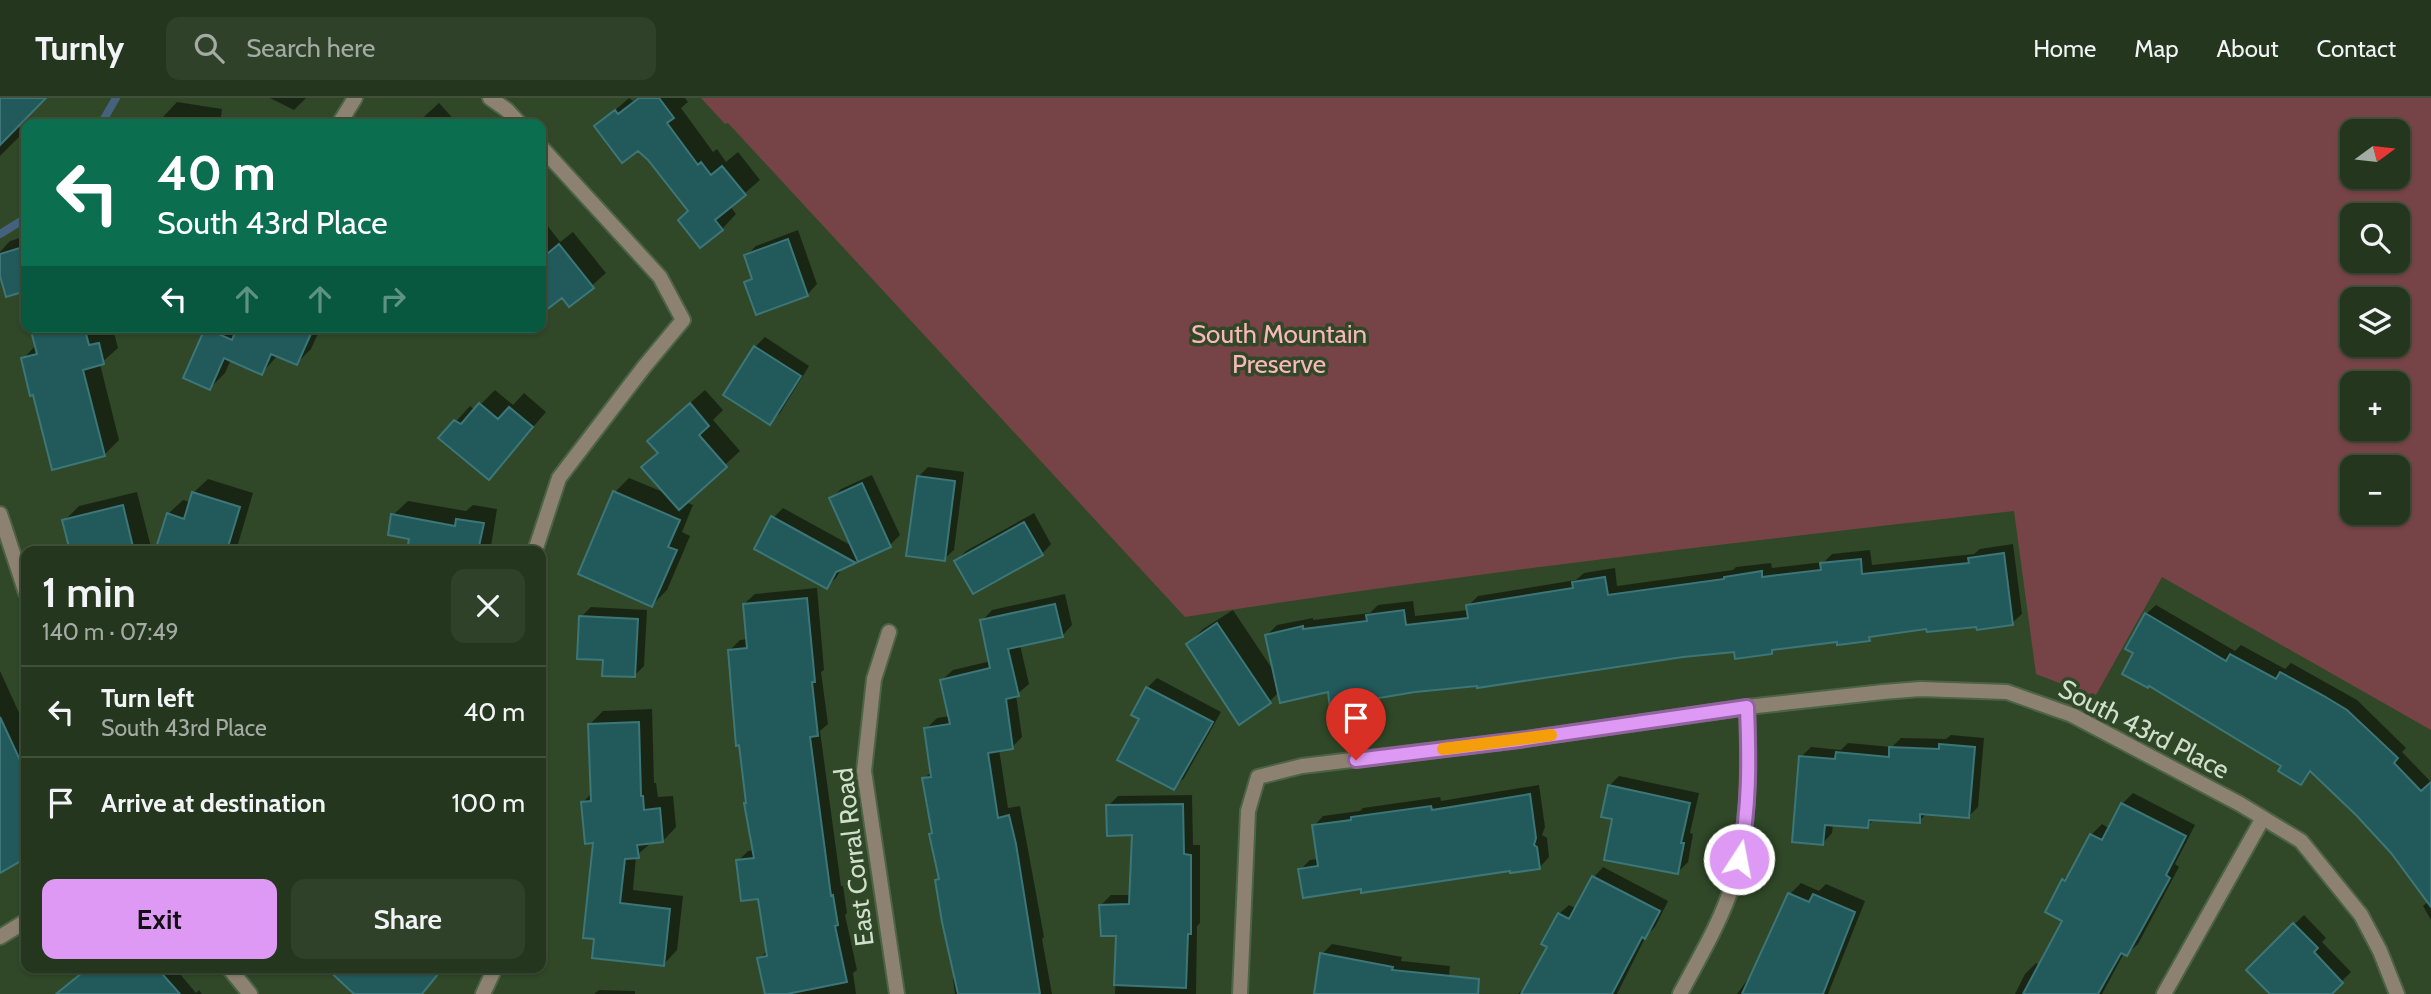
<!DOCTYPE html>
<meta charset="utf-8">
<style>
:root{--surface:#24361d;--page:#30412a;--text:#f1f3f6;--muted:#a3aba4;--line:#41503b;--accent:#dd99f3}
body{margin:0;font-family:Cabin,sans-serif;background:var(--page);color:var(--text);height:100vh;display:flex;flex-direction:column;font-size:26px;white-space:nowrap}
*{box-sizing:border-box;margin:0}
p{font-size:23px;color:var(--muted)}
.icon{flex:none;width:38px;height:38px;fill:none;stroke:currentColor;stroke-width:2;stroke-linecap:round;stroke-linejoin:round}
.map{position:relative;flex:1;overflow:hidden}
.panel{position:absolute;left:21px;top:448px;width:525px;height:427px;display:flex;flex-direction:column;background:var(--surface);border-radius:14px;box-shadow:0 2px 5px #0004,0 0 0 2px var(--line)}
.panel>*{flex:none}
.guide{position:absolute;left:21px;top:21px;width:525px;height:214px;border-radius:14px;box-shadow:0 2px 5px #0004,0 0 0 2px var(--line);background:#0b6e4f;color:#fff;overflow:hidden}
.needle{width:46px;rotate:75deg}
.controls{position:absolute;left:2340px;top:21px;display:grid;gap:14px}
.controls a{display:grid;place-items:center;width:70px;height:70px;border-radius:14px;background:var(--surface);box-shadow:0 2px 5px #0004,0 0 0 2px var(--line);font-size:35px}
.pin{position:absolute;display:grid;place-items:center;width:60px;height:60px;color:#fff;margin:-72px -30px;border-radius:50% 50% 50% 0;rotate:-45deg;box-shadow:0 0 7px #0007}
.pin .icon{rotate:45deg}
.me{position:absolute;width:77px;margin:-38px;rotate:11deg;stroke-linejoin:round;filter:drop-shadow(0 0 5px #0008)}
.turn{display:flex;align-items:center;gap:24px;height:147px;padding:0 21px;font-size:32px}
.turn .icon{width:91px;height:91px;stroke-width:2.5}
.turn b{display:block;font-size:49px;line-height:60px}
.lanes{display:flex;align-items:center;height:66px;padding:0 21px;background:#0003;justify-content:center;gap:35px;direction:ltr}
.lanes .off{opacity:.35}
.round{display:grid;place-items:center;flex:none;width:74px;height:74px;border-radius:14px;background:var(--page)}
.headline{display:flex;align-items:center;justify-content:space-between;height:119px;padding:0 21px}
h1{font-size:42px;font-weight:600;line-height:52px}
.button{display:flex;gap:14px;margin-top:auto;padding:14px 21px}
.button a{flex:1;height:80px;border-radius:14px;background:var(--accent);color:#111;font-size:28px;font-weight:600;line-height:80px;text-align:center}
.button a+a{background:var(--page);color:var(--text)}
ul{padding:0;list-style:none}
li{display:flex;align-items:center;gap:21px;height:91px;padding:0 21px;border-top:2px solid var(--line)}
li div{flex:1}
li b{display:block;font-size:26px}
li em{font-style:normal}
header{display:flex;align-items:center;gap:42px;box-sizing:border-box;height:98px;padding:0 35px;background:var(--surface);border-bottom:2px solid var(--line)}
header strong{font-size:33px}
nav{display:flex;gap:38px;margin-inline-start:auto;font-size:24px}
.search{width:490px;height:63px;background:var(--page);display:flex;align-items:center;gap:18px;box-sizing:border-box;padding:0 24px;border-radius:14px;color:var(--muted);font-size:26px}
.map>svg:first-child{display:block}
.green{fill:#764446;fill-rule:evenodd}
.shadow{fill:#0007}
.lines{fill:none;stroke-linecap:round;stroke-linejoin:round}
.stream{stroke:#44627e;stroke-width:8}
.building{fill:#225a5c;stroke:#3c7678;stroke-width:2}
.street-casing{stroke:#4d6345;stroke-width:18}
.street{stroke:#8d8271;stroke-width:14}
.route-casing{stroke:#90639e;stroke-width:18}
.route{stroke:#dd99f3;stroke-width:12}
.slow{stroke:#f59e0b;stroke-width:12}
.labels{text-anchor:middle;stroke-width:7;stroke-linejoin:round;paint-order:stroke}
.park-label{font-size:26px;fill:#f8b7b8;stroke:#304827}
.street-label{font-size:26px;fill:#d1e0cc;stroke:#304827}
</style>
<header>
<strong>Turnly</strong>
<div class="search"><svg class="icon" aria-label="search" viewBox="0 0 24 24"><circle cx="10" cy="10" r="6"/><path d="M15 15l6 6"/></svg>Search here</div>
<nav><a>Home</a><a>Map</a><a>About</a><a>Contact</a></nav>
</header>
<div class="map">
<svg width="2431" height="896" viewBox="0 0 2431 896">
<rect width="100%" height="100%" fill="#304827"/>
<path class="green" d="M701 0H2431V632L2162 479 2096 597 2092 595 2090 597 2036 576 2014 413C1737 444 1460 476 1185 519L728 25 725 26ZM2398 33V79H2352V33ZM2398 117V163H2352V117ZM2398 201V247H2352V201ZM2398 285V331H2352V285ZM2398 369V415H2352V369Z"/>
<path class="shadow" d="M0 0H44L17 27 24 34 0 58Z
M270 0H306L294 12Z
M629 0 633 3 637 0H685L688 4 681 10 713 54 717 51 726 64 738 54 760 82 730 108 736 116 722 131 690 112 639 50 597 28Z
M177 4 222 11 220 26H161L163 19Z
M439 5 458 26H416Z
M541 119 560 144 573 134 606 175 570 207 562 197 541 214Z
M798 132 817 186 808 196 757 215 746 185 753 178 746 158 756 148Z
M26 138V208L22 192 0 172V154L10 143Z
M32 229H102L103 234 113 231 118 250 100 266 119 342 104 357 34 295 23 261 36 247Z
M208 229H321L311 251 297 265 278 257 262 275 231 261 225 275 210 290 206 231Z
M765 239 809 268 780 315 770 325 755 249Z
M495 292 513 307 524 295 546 314 489 380 441 340 470 308 475 312Z
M705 292 723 312 713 322 740 353 685 404 693 407 682 434 690 438 667 492 652 507 615 394 629 380 668 396 644 369 659 354 664 328Z
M928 369 964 374 954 452 944 461 918 379Z
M872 377 900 437 890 447 842 470 836 480 826 489 773 420 783 410 852 448 831 401 841 391Z
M208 381 253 395 236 453H157L168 416 183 402 191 404 193 395Z
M137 394 152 453H72L64 423 79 408Z
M408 403 466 413 473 407 497 411 491 448 485 453H408L411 440 393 417Z
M1034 415 1051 446 1042 456 956 463 966 453Z
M2013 446 2022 516 2012 525 1928 529 1873 537 1869 542H1838L1776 549 1772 554 1736 552 1372 599 1367 604 1329 592 1279 594 1269 604 1188 546 1203 531 1233 512 1275 575 1267 537 1277 527 1313 520V522L1370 515 1378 507 1413 503 1415 518 1469 512 1468 508 1478 498 1576 482 1584 475 1615 470 1617 488 1733 472 1736 469 1771 465 1772 470 1824 464 1832 456 1870 452 1872 467 1974 456 1980 451Z
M817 490 824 572 821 574 828 626 820 633 841 788H843L847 815 845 817 857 872 853 875 856 896H766L759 861 768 852 759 799 738 763 748 753 754 752 730 552 740 542 748 541 744 506 755 496Z
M1065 496 1072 527 1062 538 1020 547 1029 586 1016 597 1022 639 1012 649 999 651 1008 710 1020 708 1044 839 1042 841 1052 896H955L953 881 956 878 937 782 941 779 931 736 933 734 924 681 932 673 926 631 937 620 950 618 942 582 953 572 991 563 982 523 992 512Z
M2156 507 2235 553 2241 547 2285 571 2291 565 2357 602 2406 650 2402 654 2431 684V822L2423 808 2429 803 2392 754 2357 716 2312 673 2301 685 2284 667 2136 555 2146 516Z
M591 509 647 512 644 568 634 578 581 519Z
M0 573 26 630V758L0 773Z
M1157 580 1221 614 1184 680 1174 690 1141 620 1147 590Z
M652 611 654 685H656L658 699 673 698 676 729 663 743 652 744 636 758 633 792 683 798 677 852 664 866 596 840 595 743 583 704 592 695 590 626 603 613Z
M1951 637 1984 640 1978 709 1968 719 1927 715 1919 723 1875 721 1867 728 1833 726 1832 735 1823 745 1801 659 1811 649 1841 652 1848 645 1892 649 1901 640 1946 641Z
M1619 678 1699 695 1690 735 1693 736 1688 764 1678 774 1614 720 1609 688Z
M1539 687 1545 729 1542 737 1547 740 1549 759 1540 769 1363 793 1362 789 1300 772 1310 762 1319 761 1314 728 1323 718 1360 713 1363 710 1440 699 1441 703Z
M2133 695 2195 727 2175 766 2179 769 2138 846 2127 856 2124 855 2102 896H2015L2025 876 2036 865 2040 868 2065 822 2063 782 2071 774 2091 737 2102 726 2110 731 2122 706Z
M1192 697 1193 747H1200V825L1197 828 1196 896H1115L1118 836 1101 807 1111 797H1131L1134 736 1108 708 1118 698Z
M1603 769 1668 803 1655 829 1646 838 1617 896H1518L1521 893 1524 895 1549 848 1559 816 1569 807 1577 811 1594 779Z
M1801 785 1819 793 1826 786 1865 803 1828 896H1737L1756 870 1790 796Z
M2304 817 2326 840 2322 844 2351 874 2329 896H2272L2248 872Z
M1332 846 1402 859 1401 863 1450 868 1447 896H1316L1322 856Z
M88 870H175L196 895 199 892 202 896H81L82 875Z
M329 870H443L423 896H360Z
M599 892 635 893V896H594Z"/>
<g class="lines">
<path class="stream" d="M101 26 116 0
M0 136 26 120"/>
</g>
<path class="building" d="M0 0H46L0 47Z
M639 0H659L674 20 667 25 698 67 701 64 711 77 722 68 746 97 715 122 723 132 700 150 678 122 688 113 648 62 638 53 622 65 594 28 615 12 618 16Z
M788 141 808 198 756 217 744 184 752 181 744 157Z
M559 146 594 190 569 209 562 200 541 216V161Z
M26 148V193L6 199 0 178V156Z
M30 229H72L74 235 85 232 89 247 99 245 104 266 83 272 105 358 52 372 33 297 30 298 21 260 37 256Z
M237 229H314L297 267 271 256 262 277 224 260 210 292 183 280 205 230 232 242Z
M754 248 801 278 770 327 723 297Z
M479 305 498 321 509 309 533 329 489 382 438 340 454 322 461 326Z
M690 305 709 328 699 337 727 369 679 412 641 369 658 355 647 343Z
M917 378 955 383 945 463 906 458Z
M862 385 891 449 858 464 829 400Z
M613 393 680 422 668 449 677 452 652 509 578 476Z
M192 394 240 409 227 452 214 448 212 453H155L167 415 184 421Z
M123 407 134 453H70L62 422Z
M391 416 455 428 456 421 484 425 478 453H407L409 441 388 437Z
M771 418 856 465 836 474 827 491 754 451Z
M1024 424 1043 457 973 496 954 463Z
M2004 455 2013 527 1977 532 1976 529 1927 534 1926 531 1869 539 1870 543 1837 547V544L1772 552V556L1735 561 1734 554 1683 559 1477 590V588L1415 594 1367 602 1368 606 1330 611 1328 594 1280 605 1265 537 1303 528V531L1367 523 1366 517 1404 512 1406 527 1468 520 1466 507 1573 490 1572 484 1605 479 1608 497 1724 481V479L1762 473V479L1821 472 1820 465 1861 461 1862 476 1969 465 1968 460Z
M807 500 815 584H812L818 638 810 639 831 798 833 797 838 827 835 828 847 884 787 896H765L757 860 767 858 758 801 741 803 736 762 754 760 744 705H746L739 647 736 648 728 552 747 550 743 506Z
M1055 506 1063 539 1008 551 1019 598 1006 601 1013 651 988 655 998 720 1009 717 1016 746 1040 896H958L942 824 935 782 939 781 929 736 932 735 922 680 931 679 924 630 950 626 940 582 990 570 980 522Z
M2145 515 2226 563 2230 556 2276 581 2280 574 2324 598 2347 612 2398 660 2394 665 2421 693 2431 684V809L2391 755 2356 717 2310 673 2301 687 2278 673 2281 668 2149 588 2148 590 2122 576 2133 555 2125 551Z
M579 518 638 521 635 579 602 578 603 562 577 561Z
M1217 525 1271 605 1239 627 1186 546Z
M1146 589 1213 624 1174 692 1117 662 1139 621 1131 617Z
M0 619 26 675V760L0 775Z
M639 624 641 698H643L644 712 660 710 663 744 637 747 639 760 625 761 620 805 670 811 664 868 592 860 594 841 583 840 593 745 585 746 581 704 591 703 588 626Z
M1939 646 1975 649 1969 720 1920 716V725L1869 722 1868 730 1825 727 1823 747 1792 744 1799 658 1835 661 1836 654 1889 659V649L1939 651Z
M1608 687 1690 705 1681 745H1684L1678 776 1604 762 1612 721 1601 719Z
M1530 696 1536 740 1534 747 1537 749 1540 771 1510 775V773L1361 795V791L1303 800 1298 771 1318 768 1312 727 1351 722V719L1431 708 1432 712Z
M2121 705 2186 738 2166 777 2170 780 2127 858 2121 855 2098 896H2023L2062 823 2045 814 2062 781 2065 783 2090 736 2102 742Z
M1183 706 1184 756 1191 757V836H1188L1186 890 1114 887 1116 838H1101L1099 807 1129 806 1132 737 1107 738 1106 707Z
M1592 778 1660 813 1645 841 1642 839 1612 896H1521L1547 849 1541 846 1558 815 1569 821Z
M1788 795 1809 804 1813 796 1855 814 1823 896H1742Z
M2293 825 2318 850 2314 854 2343 885 2332 896H2270L2246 872Z
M1320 855 1393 869 1392 872 1479 881 1478 896H1314Z
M88 870H157L180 896H56Z
M326 870H443L422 896H354Z"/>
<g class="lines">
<g class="street-casing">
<path id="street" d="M490 0 507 12 520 26
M339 26 355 0
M0 416 26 495
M535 453 559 380 644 269 683 222 660 179 541 49
M889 534 874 581 864 673 897 896
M0 839 26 823
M229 870 250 896
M483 896 495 870
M1240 896 1248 713 1258 679 1302 668 1519 642 1747 609 1883 594 1920 591 2007 594 2072 617 2240 706 2301 743 2361 817 2380 853 2397 896
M1680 896C1699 860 1721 824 1733 785 1750 728 1749 668 1747 609
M2164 896 2263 720"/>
</g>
<use href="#street" class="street"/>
</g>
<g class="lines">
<g class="route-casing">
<path id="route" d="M1356 662 1519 642 1747 609C1749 660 1750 711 1739 761"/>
</g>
<use href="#route" class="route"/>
<path class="slow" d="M1443 651 1551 637"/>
</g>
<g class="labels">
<g class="park-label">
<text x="1279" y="245">South Mountain<tspan x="1279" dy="30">Preserve</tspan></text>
</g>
<g class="street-label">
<text transform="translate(2144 631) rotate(27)" y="9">South 43rd Place</text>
<text transform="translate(854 759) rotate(-97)" y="9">East Corral Road</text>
</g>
</g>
</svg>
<div class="controls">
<a><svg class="needle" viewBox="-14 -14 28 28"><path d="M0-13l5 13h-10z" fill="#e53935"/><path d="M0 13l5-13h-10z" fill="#a3aba4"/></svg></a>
<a><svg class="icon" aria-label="search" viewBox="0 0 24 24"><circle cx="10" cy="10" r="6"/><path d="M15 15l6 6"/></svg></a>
<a><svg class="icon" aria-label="layers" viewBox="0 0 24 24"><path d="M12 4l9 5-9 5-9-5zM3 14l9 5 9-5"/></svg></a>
<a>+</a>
<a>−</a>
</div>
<div class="pin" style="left:1356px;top:662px;background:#d93025"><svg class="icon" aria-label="arrive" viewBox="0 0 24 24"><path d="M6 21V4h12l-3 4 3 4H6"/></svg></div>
<svg class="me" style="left:1739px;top:761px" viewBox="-20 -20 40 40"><circle r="17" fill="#dd99f3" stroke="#fff" stroke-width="3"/><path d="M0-11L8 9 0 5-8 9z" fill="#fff"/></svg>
<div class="guide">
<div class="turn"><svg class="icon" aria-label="left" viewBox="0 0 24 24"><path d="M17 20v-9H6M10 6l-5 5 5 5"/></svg><div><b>40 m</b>South 43rd Place</div></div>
<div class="lanes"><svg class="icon" aria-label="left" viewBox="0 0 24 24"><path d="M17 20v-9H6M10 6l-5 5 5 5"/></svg><svg class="icon off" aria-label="ahead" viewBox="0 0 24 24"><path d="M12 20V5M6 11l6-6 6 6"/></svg><svg class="icon off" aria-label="ahead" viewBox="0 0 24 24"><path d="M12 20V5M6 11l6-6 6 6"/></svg><svg class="icon off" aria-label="right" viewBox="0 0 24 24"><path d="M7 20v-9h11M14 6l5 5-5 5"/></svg></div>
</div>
<section class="panel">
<div class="headline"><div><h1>1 min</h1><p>140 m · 07:49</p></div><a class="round"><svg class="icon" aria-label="close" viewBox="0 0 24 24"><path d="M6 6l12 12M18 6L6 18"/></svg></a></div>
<ul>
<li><svg class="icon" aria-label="left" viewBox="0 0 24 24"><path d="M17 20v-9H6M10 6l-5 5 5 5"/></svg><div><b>Turn left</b><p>South 43rd Place</p></div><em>40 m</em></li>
<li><svg class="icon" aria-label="arrive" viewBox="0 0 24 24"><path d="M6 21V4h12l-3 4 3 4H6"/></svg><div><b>Arrive at destination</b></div><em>100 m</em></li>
</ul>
<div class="button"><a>Exit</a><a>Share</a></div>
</section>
</div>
